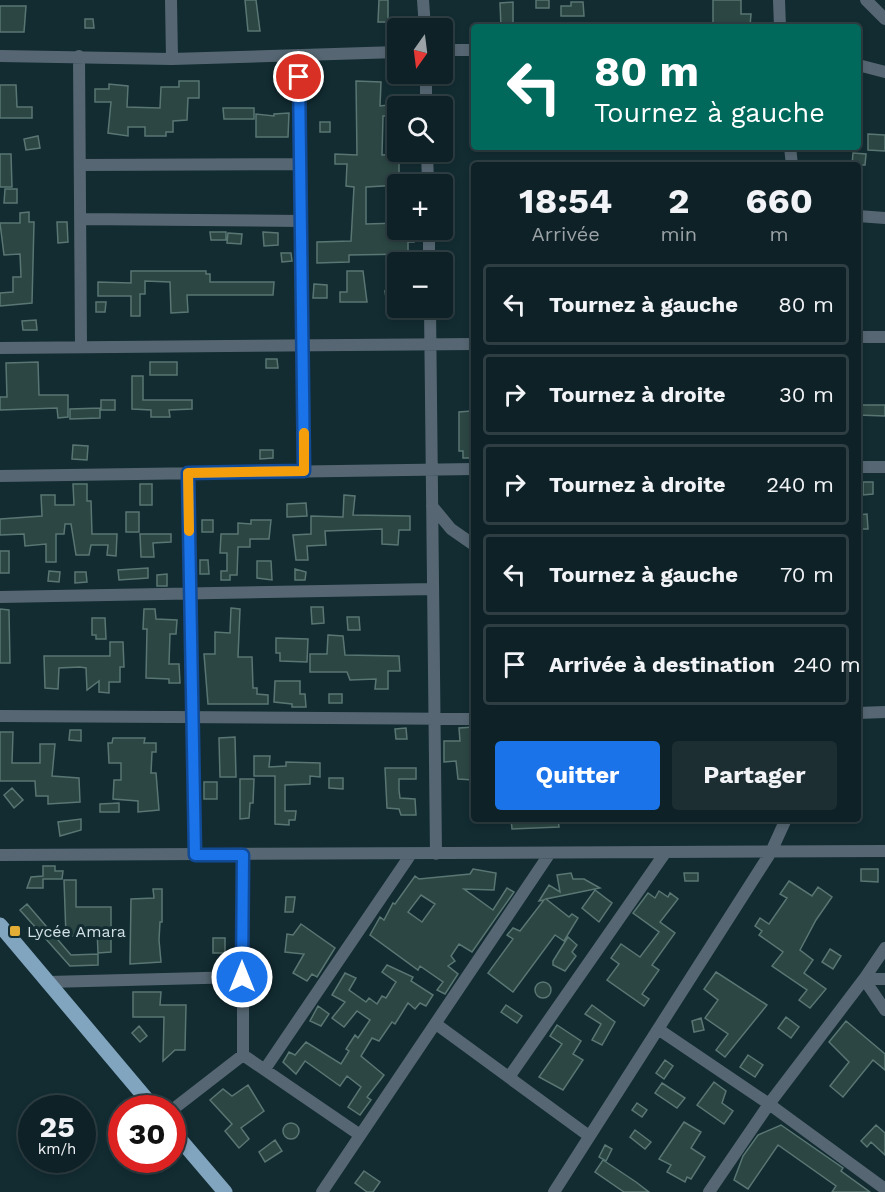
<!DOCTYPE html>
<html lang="fr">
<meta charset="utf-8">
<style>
:root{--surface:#0e2126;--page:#1c2e32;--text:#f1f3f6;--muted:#9ba3a7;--line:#2e3e43;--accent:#1a73e8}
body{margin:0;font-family:"Work Sans",sans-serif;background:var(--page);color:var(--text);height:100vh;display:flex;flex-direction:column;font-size:22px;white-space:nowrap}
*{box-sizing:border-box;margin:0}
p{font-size:20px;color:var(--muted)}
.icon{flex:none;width:33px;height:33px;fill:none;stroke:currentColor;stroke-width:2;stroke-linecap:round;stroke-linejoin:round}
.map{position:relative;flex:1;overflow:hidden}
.side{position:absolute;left:471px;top:162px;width:390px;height:660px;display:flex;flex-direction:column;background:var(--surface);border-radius:6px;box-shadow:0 3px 9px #0003,0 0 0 2px var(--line)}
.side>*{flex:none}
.hud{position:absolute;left:471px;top:24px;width:390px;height:126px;border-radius:6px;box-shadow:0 3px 9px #0003,0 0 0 2px var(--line);background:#00695c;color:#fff;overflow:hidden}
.needle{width:39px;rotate:194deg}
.controls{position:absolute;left:387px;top:18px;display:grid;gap:12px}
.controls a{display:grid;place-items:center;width:66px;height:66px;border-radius:6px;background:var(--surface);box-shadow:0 3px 9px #0003,0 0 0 2px var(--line);font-size:30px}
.speed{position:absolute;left:18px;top:1095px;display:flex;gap:12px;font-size:30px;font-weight:700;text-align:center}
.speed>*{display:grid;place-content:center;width:78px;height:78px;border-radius:50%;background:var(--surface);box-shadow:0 3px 9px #0003,0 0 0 2px var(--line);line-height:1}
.speed small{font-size:15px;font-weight:400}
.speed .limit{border:9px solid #d22;background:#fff;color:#111}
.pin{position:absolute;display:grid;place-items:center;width:51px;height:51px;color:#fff;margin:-26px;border:3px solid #fff;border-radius:50%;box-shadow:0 2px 6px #0007}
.me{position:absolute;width:66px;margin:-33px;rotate:0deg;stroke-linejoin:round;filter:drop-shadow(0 0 4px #0008)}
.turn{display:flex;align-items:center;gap:21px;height:126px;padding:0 24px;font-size:27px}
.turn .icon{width:78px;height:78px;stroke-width:2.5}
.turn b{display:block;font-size:42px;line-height:51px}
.eta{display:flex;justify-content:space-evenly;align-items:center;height:102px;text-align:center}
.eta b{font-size:36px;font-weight:700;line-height:42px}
.cta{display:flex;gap:12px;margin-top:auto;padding:12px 24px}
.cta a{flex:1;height:69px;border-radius:6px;background:var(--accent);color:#fff;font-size:24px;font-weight:700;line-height:69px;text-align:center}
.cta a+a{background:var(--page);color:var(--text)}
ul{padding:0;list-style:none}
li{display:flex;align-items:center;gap:18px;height:81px;margin:0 12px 9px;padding:0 12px;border:3px solid var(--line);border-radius:6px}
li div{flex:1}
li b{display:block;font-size:22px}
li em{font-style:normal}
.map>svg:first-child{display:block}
.building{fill:#2b4643;stroke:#5a7673;stroke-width:1.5;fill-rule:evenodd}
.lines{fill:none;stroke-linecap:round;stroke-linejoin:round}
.minor{stroke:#566773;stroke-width:12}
.major{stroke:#82a5bf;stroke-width:15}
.route-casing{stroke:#114b97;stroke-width:15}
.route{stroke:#1a73e8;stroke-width:10}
.slow{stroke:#f59e0b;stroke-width:10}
.poi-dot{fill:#e4ad35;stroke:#122c32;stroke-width:2}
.labels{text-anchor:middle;stroke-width:6;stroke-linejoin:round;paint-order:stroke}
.poi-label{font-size:16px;fill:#d1e0e4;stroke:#122c32;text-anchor:start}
</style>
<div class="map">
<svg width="885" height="1192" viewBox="0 0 885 1192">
<rect width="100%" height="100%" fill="#122c32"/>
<path class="building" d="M245 0H256L260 31H248Z
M379 0H388V22H378Z
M536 0H549V8H536Z
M713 0H741V14H751L750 26 713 27Z
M513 2V27H501L500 3Z
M571 2H583L584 16H561V6H571Z
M0 6H26L24 32H0Z
M85 19H93L94 28H85Z
M179 81H199V98H188L187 120 173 121V132H166V136H145V127H128V136L108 133 111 102H95V89H109V84L128 86 127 107 160 108 161 87H179Z
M356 81 381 82 380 106 388 105V116H383L382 155 399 154V173L418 174V184L366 187V224L398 223V231H413L414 242H408V254L349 255V262L317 263V242L351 241 354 187 346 186 347 164H335V154L357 155Z
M0 85H16L17 107H32V118H0Z
M223 108H254V119H224Z
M289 113 288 137H256V114L274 116V114Z
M320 122H330V132H320Z
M868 134 885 135V151L868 150Z
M38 136 40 148 26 150 24 139Z
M853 153 866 154 865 165H852Z
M0 154H11L12 187H0Z
M5 189H17V203H4Z
M29 212V222H34L32 303 0 306V293L13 292V277H21L20 254 4 255 0 223H20V213Z
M57 222H67L68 242 58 243Z
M210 232H226V240H211Z
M263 232 278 233V245L264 246Z
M228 233 242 234 241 244 227 243Z
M281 253H291L292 261 282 262Z
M131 271H206V274H210V282H274L273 295H187L188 312 171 313 170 282 145 281V294H140V316H131V296H98V282L131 283Z
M347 271H363L367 302H340V292H347Z
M314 284 327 285V298H313Z
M385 291H398L399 318H389Z
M96 302H106L105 312H96Z
M36 320 37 330H23L22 321Z
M266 359H277L278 368H266Z
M38 362 39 395H68V417L58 418 57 408 0 410V397H7L6 363Z
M150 362H177V375H150Z
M132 376H143V400H192V409L169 410 170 417H151V410L132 409Z
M101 400H115V410H101Z
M858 405H885V416L858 415Z
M100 408V418L70 419V409Z
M471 411V416H474V454L472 458H463V451H459V412Z
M73 445 88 446 87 460 72 459Z
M260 450H273V458L260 459Z
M863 482H873V494L863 495Z
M73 484H87V501H91L92 534H117L116 556 107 555 108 545H91L89 555H76L71 524H65L64 534H56V562H46V544L25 546 24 534 0 535V519L42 516 41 495H55V505H74Z
M140 484H152V505H140Z
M344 495 355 496 353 515 410 516V530H399L398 545 382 544V529L325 531 326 545 307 546 308 560H296L293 535 311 534V516L343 517Z
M306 503 307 516 287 517V504Z
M126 512H139V532H126Z
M867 514 868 529H858V515Z
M202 520H213V532H202Z
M251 520H271L269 539H250V547H238L237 575H230V580H221V571H227V553H220L221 534H238V523L251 524Z
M140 534H171V542L153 543 154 557H141Z
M0 551H9V573H0Z
M200 560H208L209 574H200Z
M257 561H271L272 580 257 578Z
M148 568V578L119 580 118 570Z
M295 569 306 572 305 580H295Z
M49 571 60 572 59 582 48 581Z
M75 572H86L87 582 75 583Z
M167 574V586H157V575Z
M311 607H323L324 623 312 624Z
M231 608 240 609 238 657H252L253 688H257V694L268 695V704H208L204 654H215V632L230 633Z
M0 609 9 610 10 663H0Z
M144 609H155L156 619 177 620 176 634H170L169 664H179L180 683H169V679L146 678 147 629H143Z
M347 617H359L360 630H348Z
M92 618H105L106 639H96V635H92Z
M328 635 343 636 345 655 399 656 400 671H388V689H375L376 679 350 680 347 672H310V654H327Z
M276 638 308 639 307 662 280 661V653H276Z
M110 642H123L124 667H120V682H109V693L99 692V681L87 690 86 668 80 667 59 668 58 689 45 688 44 656H110Z
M275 681H300V694H305L306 707H292V704L274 702Z
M329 694H342V703H329Z
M474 727V780L458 779 456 761 444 762V741H460L459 728Z
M406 728 407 739H396L395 729Z
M70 730H81V741L69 740Z
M0 732H13L12 763H40V744H55L52 776 79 778 80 802 48 804V796H36L35 781H0Z
M235 737 236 777H220L219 738Z
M113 738H145L144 743H156V752H152L151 773H156L159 810 138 812V801L113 799 114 780H121V763H109L108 743H112Z
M254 756H270L269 767 286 766V762L320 763V777L310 776V784L285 785V811H296L295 820H289V825L275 824V776H254Z
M385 768H416V779H399V790L400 798 415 799 416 815H401L399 809 387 808Z
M329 778H343V789L329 788Z
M240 779H254L253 803H250L249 818 240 819Z
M204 782H217V799H204Z
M12 788 23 800 14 808 4 795Z
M119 803V812H100V804Z
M81 819V830L60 836 58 822Z
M511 819H558L559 827 512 829Z
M43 866H55V871H63L62 879H43V888H27L31 877 43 876Z
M473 869 496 873 494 890 464 889 493 910 507 888 514 892 472 952 459 944 451 956 455 961 448 966 458 974 445 994 437 990 443 982 420 966 418 970 370 935 380 917 384 920 393 903 395 904 415 876 419 879 470 874ZM421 895 435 904 422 922 408 912Z
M861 869H878V882L861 881Z
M571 873 573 879H584L600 888 546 899 569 917 572 914 578 918 564 941 555 935 513 992 488 973 513 939 507 935 513 928 520 931 544 900 539 901 549 885 560 892 557 875Z
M684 873H698V881H685Z
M64 880H76V907H111V952L98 953 97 929H81L80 936H66Z
M789 881 812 896 818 887 832 897 816 920 800 950 813 960 804 973 826 989 810 1008 799 1000 807 990 772 966 783 952 759 935 762 931 755 926 760 918 769 924 787 898 780 894Z
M153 889H162V922H160L159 940 161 962 130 964 131 899 154 898Z
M595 890 612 903 599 922 582 908Z
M659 891 668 897 670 893 678 899 660 922 675 933 652 965 659 970 642 994 649 999 644 1006 607 980 619 964 611 958 621 944 640 957 659 932 633 913 648 893 655 898Z
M286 897H295L293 912H285Z
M27 904 71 955 98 954V965L70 966 20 910Z
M301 924 335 948 317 977 312 974 307 981 293 973 304 954 285 952 287 934 293 935Z
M568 937 577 945 572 952 576 956 565 971 553 965V961Z
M213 938H225V953H213Z
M830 949 841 956 833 969 822 962Z
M387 965 413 977 411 981 433 995 426 1006 420 1003 415 1009 408 1003 395 1024 392 1022 379 1041 372 1038 361 1056 384 1075 367 1097 371 1100 360 1115 348 1107 361 1087 347 1076 340 1086 305 1061 296 1074 283 1062 289 1052 295 1055 306 1042 341 1064 349 1051 346 1049 355 1035 358 1038 370 1020 357 1011 344 1027 332 1018 345 1002 332 995 345 973 356 978 349 990 366 1002 369 998 377 1004 382 996 386 998 396 982 382 972Z
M716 972 767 1005 725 1057 716 1050 728 1034 705 1018 718 1000 704 989Z
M535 990a8 8 0 1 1 16 0a8 8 0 1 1-16 0Z
M133 992H161L160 1005H186L185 1050H175L163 1061 164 1017H133Z
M506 1005 522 1016 517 1023 501 1012Z
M592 1005 615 1022 602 1045 592 1040 601 1024 585 1014Z
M318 1006 329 1014 321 1026 310 1021Z
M786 1017 799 1027 791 1038 778 1028Z
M701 1018 704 1030 694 1032 692 1021Z
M846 1021 885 1054V1070L873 1060 843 1097 830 1086 849 1062 829 1042Z
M557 1025 581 1041 573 1054 583 1060 563 1090 539 1077 562 1044 550 1036Z
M139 1026 147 1036 140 1042 132 1033Z
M748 1055 763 1065 755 1077 740 1067Z
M665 1060 673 1066 664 1079 656 1073Z
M714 1082 726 1091 722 1103 733 1111 724 1124 697 1105Z
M662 1083 685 1098 677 1108 655 1093Z
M248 1085 264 1111 241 1128 249 1139 239 1148 225 1131 232 1124 210 1100 223 1089 232 1096Z
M637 1103 647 1110 642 1117 632 1110Z
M684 1122 701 1132 691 1148 705 1157 691 1179 687 1177 685 1182 667 1172 671 1165 659 1159Z
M283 1131a8 8 0 1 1 16 0a8 8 0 1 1-16 0Z
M781 1125 843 1168 841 1171 870 1192H832L836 1186 778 1145 748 1189 734 1180 743 1156 758 1135Z
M876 1125 885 1133V1155L871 1142 867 1147 861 1141Z
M635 1130 651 1142 645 1149 630 1137Z
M275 1140 282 1151 265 1162 259 1152Z
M605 1145 612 1149 606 1161 599 1157Z
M603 1160 636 1182 649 1192H624L595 1172Z
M364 1171 380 1182 373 1192H367L355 1183Z"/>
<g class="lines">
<path class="minor" d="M171 0 172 59
M423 0 425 28
M779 0 780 27
M866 0 885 19
M442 50H474
M298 55 304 471
M0 56 172 59 398 52
M79 56 81 347
M858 65 885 72
M426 74V106
M790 147 792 165
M427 152 428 184
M80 165 300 164
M858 216 885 218
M80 219 301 221
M429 230V262
M430 308 436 854
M858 337H885
M0 348 474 344
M858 467H885
M188 473 195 855
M0 476 474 469
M432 506 451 529 474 545
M0 597 433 589
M858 713 885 712
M0 716 474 719
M0 855 885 851
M885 948 864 979 885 1010
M48 982 242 977
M436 1024 589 1136
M658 1029 769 1104 885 1189
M243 1055 360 1135
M265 1069 411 854
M509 1077 665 853
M172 1110 243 1055V855
M322 1192 550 853
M554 1192 771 852 786 819
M709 1192 769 1104 864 979H885"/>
<path class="major" d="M0 925 154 1108
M172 1130 225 1192"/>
</g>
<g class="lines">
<g class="route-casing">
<path id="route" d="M242 977 243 855H195L188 473 304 471 299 77"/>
</g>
<use href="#route" class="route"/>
<path class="slow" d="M189 531 188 473 304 471V433"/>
</g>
<rect class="poi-dot" x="9" y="925" width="12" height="12" rx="3"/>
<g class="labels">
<g class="poi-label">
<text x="27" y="937">Lycée Amara</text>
</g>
</g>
</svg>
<div class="controls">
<a><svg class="needle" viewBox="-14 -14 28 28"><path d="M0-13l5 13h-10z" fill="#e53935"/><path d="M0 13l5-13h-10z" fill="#9ba3a7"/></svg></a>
<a><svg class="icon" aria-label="search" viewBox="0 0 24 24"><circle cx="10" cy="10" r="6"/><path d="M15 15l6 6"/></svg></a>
<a>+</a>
<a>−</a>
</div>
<div class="speed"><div>25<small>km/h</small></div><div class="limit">30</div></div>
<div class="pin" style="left:299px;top:77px;background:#d93025"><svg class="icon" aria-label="arrive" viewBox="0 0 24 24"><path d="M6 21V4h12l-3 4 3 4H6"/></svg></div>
<svg class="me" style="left:242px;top:977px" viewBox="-20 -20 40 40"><circle r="17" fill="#1a73e8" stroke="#fff" stroke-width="3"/><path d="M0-11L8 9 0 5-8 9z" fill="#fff"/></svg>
<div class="hud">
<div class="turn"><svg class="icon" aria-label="left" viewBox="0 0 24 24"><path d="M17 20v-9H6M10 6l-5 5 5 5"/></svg><div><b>80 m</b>Tournez à gauche</div></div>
</div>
<section class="side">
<div class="eta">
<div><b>18:54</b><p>Arrivée</p></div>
<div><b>2</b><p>min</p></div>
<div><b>660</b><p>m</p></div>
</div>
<ul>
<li><svg class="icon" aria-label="left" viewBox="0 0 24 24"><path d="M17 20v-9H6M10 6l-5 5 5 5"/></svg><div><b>Tournez à gauche</b></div><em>80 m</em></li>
<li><svg class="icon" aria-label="right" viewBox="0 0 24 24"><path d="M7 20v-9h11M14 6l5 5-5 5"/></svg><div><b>Tournez à droite</b></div><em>30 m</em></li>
<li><svg class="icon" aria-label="right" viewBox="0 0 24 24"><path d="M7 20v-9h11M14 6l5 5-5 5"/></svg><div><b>Tournez à droite</b></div><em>240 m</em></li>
<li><svg class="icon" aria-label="left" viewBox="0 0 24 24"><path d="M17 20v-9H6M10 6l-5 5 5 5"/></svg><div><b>Tournez à gauche</b></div><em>70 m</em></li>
<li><svg class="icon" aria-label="arrive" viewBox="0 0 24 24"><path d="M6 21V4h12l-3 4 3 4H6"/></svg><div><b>Arrivée à destination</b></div><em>240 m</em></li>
</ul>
<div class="cta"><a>Quitter</a><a>Partager</a></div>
</section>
</div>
